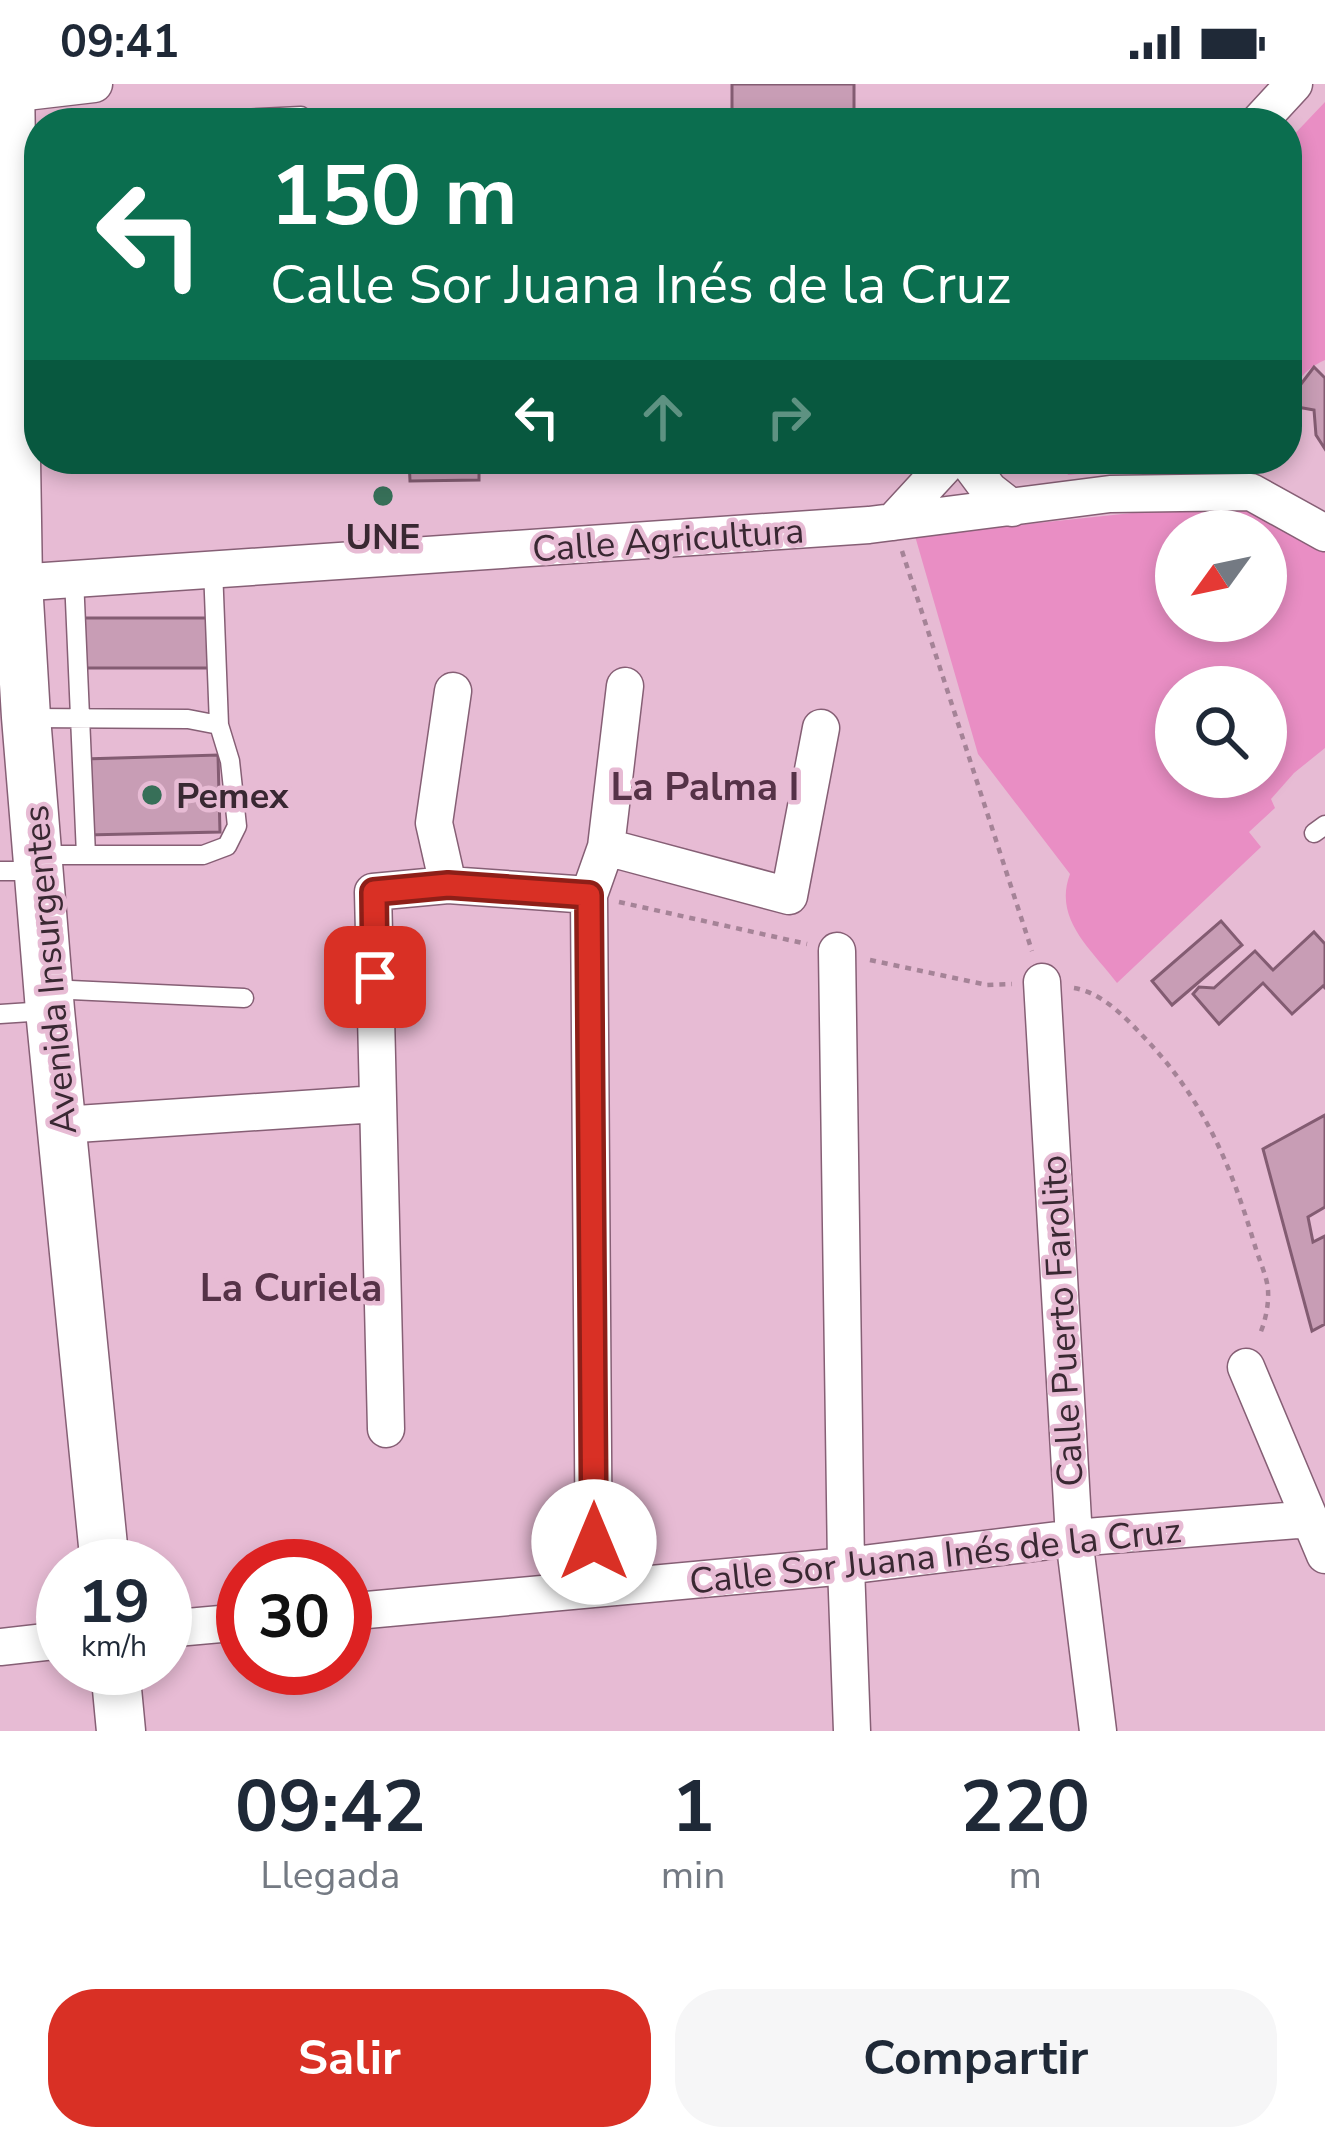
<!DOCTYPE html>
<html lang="es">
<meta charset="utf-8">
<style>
:root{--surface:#fff;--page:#f6f6f7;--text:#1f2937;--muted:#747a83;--accent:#d93025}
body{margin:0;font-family:"Nunito Sans",sans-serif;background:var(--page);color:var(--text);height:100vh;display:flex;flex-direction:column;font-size:45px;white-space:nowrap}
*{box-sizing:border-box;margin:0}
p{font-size:39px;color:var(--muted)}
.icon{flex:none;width:66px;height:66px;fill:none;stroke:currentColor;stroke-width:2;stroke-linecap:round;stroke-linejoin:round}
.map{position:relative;height:1647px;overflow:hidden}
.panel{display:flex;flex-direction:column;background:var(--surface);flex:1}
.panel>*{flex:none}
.hud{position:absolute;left:24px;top:24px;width:1278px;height:366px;border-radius:48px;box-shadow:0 6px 18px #0003;background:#0b6e4f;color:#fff;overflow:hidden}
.needle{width:78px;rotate:237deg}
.controls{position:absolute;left:1155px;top:426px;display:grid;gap:24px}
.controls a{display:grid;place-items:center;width:132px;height:132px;border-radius:50%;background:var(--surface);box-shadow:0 6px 18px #0003;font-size:60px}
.speed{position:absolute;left:36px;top:1455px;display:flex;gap:24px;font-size:60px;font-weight:700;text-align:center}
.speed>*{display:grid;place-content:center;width:156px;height:156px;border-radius:50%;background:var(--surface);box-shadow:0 6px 18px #0003;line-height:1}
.speed small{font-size:30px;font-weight:400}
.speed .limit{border:18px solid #d22;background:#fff;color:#111}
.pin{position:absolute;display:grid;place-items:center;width:102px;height:102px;color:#fff;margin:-51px;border-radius:24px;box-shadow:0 6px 18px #0006}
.me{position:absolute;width:132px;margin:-66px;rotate:0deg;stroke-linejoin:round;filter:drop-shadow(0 0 9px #0008)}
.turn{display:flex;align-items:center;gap:42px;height:252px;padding:0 48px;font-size:54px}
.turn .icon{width:156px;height:156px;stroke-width:2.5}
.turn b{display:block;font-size:84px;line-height:102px}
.lanes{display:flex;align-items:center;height:114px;padding:0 48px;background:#0003;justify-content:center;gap:60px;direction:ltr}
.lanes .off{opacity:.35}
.eta{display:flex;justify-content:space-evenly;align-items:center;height:204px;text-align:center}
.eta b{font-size:72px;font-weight:700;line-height:84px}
.action{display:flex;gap:24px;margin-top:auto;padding:24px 48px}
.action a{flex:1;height:138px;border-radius:48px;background:var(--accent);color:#fff;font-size:48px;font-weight:700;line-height:138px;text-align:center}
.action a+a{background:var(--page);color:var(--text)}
.status{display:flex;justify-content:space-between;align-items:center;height:84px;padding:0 60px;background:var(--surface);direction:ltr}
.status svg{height:33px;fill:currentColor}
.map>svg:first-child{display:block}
.green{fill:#e98ec4;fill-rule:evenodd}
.building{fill:#c89db5;stroke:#835c72;stroke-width:3}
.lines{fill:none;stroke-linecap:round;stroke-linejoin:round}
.service-casing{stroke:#865f75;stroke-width:21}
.minor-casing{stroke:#865f75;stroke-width:39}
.secondary-casing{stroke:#865f75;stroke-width:51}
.path{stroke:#a58397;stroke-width:4.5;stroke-dasharray:6 6;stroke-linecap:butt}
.service{stroke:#fff;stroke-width:18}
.minor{stroke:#fff;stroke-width:36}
.secondary{stroke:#fff;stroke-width:48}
.route-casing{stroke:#8d1f18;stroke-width:30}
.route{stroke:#d93025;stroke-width:21}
.poi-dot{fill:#376f58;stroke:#e7bbd4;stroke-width:4.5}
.labels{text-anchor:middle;stroke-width:9;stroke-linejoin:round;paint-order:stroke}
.poi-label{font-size:36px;font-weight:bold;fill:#392832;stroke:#e7bbd4}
.street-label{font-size:36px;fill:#392832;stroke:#e7bbd4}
.neighbourhood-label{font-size:39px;font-weight:bold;fill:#553247;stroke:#e7bbd4}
</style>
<div class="status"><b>09:41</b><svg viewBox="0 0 49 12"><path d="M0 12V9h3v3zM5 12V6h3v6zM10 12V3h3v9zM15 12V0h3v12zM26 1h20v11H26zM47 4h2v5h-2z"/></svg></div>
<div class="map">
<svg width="1325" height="1647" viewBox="0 0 1325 1647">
<rect width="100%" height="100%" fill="#e7bbd4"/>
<path class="green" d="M1325 18V276C1292 291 1286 316 1291 349L1287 350V58Z
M1060 375H1261L1068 391Z
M1246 417 1325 463V664L1294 689 1271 715 1275 724 1249 748 1261 763 1117 899C1091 865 1053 835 1070 790L978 670 915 452ZM1176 447H1266V537H1176ZM1176 603H1266V693H1176Z"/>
<path class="building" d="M732 0H854V39H732Z
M1314 283 1325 294V365L1316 351 1314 326 1292 322 1298 304Z
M299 375H409V380L300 381Z
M409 375H479V396L410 397Z
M80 534H214L215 584H80Z
M218 671 220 748 86 751 84 675Z
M1221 837 1242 861 1172 921 1152 897Z
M1314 848 1325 860V904L1323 902 1292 930 1263 899 1219 940 1193 910 1199 903 1214 904 1255 867 1273 886Z
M1325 1031V1123L1308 1133 1313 1158 1325 1152V1240L1312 1247 1263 1065Z"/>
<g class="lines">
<g class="service-casing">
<path id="service" d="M160 39 301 32 302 39
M213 484 219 641
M74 494 86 771
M30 634 188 635 219 641 230 677 237 742 227 762 203 771H38
M1314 749 1325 741
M0 787H34
M49 905 244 914
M0 930 46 927"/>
</g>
<g class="minor-casing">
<path id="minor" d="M0 11 94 0
M1258 39 1294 0
M966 375 989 406 1012 424
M893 438 951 375
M0 500 869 441 1110 410 1251 408 1325 449
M606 763 789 812 821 644
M448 801 434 739 453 607
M837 867 846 1482 852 1647
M1042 898 1074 1454 1098 1647
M62 1041 377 1020
M1246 1283 1325 1471
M386 1345 373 808 448 801 589 811
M594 1505 589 811 606 763 625 602
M345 1528 846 1482 1074 1454 1310 1435
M165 1545 243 1538
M0 1563 63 1556"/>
</g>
<g class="secondary-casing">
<path id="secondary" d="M10 0 18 499 26 633 50 926 105 1482
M115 1584 121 1647"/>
</g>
<path class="path" d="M902 467 1032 867
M619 818 807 860
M870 876 987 901 1012 900
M1074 904C1100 908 1123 931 1141 950 1203 1014 1230 1078 1255 1162 1259 1176 1267 1192 1268 1206 1269 1221 1265 1239 1259 1252"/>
<use href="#service" class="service"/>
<use href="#minor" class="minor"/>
<use href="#secondary" class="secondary"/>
</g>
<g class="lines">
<g class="route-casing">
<path id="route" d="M375 893 374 808 448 801 589 811 594 1458"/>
</g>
<use href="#route" class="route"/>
</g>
<g class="poi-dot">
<circle cx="383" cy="412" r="12"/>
<circle cx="152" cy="711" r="12"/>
</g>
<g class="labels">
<g class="poi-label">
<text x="383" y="465">UNE</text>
<text x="176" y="724" text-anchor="start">Pemex</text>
</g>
<g class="street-label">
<text transform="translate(668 455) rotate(-4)" y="13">Calle Agricultura</text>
<text transform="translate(49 886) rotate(-95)" y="13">Avenida Insurgentes</text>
<text transform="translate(1061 1237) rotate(-93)" y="13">Calle Puerto Farolito</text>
<text transform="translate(935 1471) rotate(-6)" y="13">Calle Sor Juana Inés de la Cruz</text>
</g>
<g class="neighbourhood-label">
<text x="705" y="716">La Palma I</text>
<text x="291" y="1217">La Curiela</text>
</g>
</g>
</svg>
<div class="controls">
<a><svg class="needle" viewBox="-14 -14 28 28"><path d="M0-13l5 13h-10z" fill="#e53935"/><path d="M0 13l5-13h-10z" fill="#747a83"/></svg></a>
<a><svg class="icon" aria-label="search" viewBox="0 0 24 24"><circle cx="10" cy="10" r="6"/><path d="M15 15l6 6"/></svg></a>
</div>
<div class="speed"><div>19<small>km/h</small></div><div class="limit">30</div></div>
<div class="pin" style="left:375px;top:893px;background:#d93025"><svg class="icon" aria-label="arrive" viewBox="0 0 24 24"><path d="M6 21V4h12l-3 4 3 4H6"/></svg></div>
<svg class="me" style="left:594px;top:1458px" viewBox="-20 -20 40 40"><circle r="19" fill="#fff"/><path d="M0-13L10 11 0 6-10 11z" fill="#d93025"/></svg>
<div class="hud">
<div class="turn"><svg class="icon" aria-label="left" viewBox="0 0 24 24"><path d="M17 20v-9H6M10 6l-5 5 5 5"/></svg><div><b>150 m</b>Calle Sor Juana Inés de la Cruz</div></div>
<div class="lanes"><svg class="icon" aria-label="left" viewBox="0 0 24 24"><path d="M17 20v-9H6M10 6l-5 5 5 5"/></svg><svg class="icon off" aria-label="ahead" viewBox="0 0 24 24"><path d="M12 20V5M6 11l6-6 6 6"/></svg><svg class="icon off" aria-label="right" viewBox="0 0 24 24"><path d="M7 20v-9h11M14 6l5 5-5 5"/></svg></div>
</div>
</div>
<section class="panel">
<div class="eta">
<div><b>09:42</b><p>Llegada</p></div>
<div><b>1</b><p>min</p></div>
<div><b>220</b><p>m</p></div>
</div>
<div class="action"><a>Salir</a><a>Compartir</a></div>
</section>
